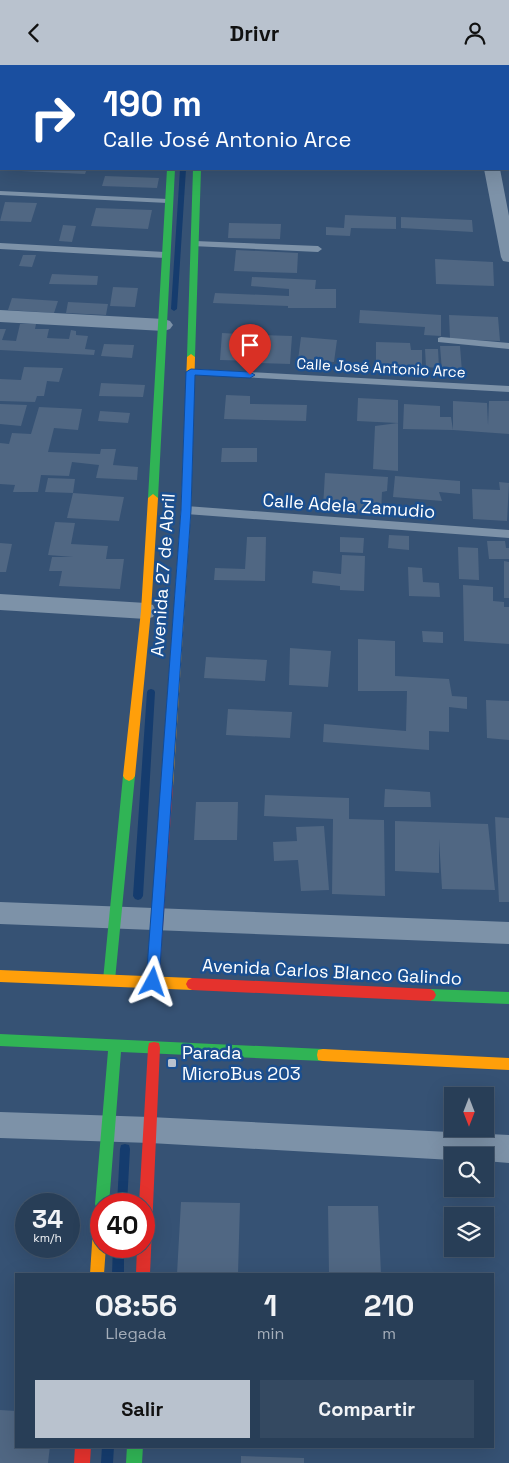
<!DOCTYPE html>
<html lang="es">
<meta charset="utf-8">
<style>
:root{--surface:#283e57;--page:#344961;--text:#f1f3f6;--muted:#a5aeba;--line:#44576d;--accent:#b9c2ce}
body{margin:0;font-family:"Space Grotesk",sans-serif;background:var(--page);color:var(--text);height:100vh;display:flex;flex-direction:column;font-size:19px;white-space:nowrap}
*{box-sizing:border-box;margin:0}
p{font-size:16px;color:var(--muted)}
.icon{flex:none;width:28px;height:28px;fill:none;stroke:currentColor;stroke-width:2;stroke-linecap:round;stroke-linejoin:round}
.map{position:relative;flex:1;overflow:hidden}
.panel{position:absolute;left:15px;top:1208px;width:479px;height:175px;display:flex;flex-direction:column;background:var(--surface);border-radius:0px;box-shadow:0 5px 20px #0002,0 0 0 1px var(--line)}
.panel>*{flex:none}
.guide{position:absolute;left:0px;top:0px;width:510px;height:105px;box-shadow:0 5px 20px #0002,0 0 0 1px var(--line);background:#1a4fa0;color:#fff;overflow:hidden}
.needle{width:32px;rotate:180deg}
.tools{position:absolute;left:444px;top:1022px;display:grid;gap:10px}
.tools a{display:grid;place-items:center;width:50px;height:50px;border-radius:0px;background:var(--surface);box-shadow:0 5px 20px #0002,0 0 0 1px var(--line);font-size:25px}
.speed{position:absolute;left:15px;top:1128px;display:flex;gap:10px;font-size:25px;font-weight:700;text-align:center}
.speed>*{display:grid;place-content:center;width:65px;height:65px;border-radius:50%;background:var(--surface);box-shadow:0 5px 20px #0002,0 0 0 1px var(--line);line-height:1}
.speed small{font-size:12px;font-weight:400}
.speed .limit{border:8px solid #d22;background:#fff;color:#111}
.pin{position:absolute;display:grid;place-items:center;width:42px;height:42px;color:#fff;margin:-51px -21px;border-radius:50% 50% 50% 0;rotate:-45deg;box-shadow:0 0 5px #0007}
.pin .icon{rotate:45deg}
.me{position:absolute;width:55px;margin:-28px;rotate:5deg;stroke-linejoin:round;filter:drop-shadow(0 0 4px #0008)}
.turn{display:flex;align-items:center;gap:18px;height:105px;padding:0 20px;font-size:22px}
.turn .icon{width:65px;height:65px;stroke-width:2.5}
.turn b{display:block;font-size:35px;line-height:42px}
.eta{display:flex;justify-content:space-evenly;align-items:center;height:85px;text-align:center}
.eta b{font-size:30px;font-weight:600;line-height:35px}
.button{display:flex;gap:10px;margin-top:auto;padding:10px 20px}
.button a{flex:1;height:58px;border-radius:0px;background:var(--accent);color:#111;font-size:20px;font-weight:600;line-height:58px;text-align:center}
.button a+a{background:var(--page);color:var(--text)}
header{display:flex;justify-content:space-between;align-items:center;height:65px;padding:0 20px;background:var(--accent);color:#111;font-size:22px;font-weight:600}
.map>svg:first-child{display:block}
.lines{fill:none;stroke-linecap:round;stroke-linejoin:round}
.stream{fill:#153c6e;fill-rule:evenodd}
.building{fill:#506783}
.lane{fill:#7d92a8;fill-rule:evenodd}
.street{fill:#7d92a8;fill-rule:evenodd}
.fast{fill:#30b455;fill-rule:evenodd}
.slow{fill:#ff9f0a;fill-rule:evenodd}
.jam{fill:#e5322d;fill-rule:evenodd}
.route{fill:#1a73e8;stroke:#114b97}
.poi-dot{fill:#b9c2ce;stroke:#1b4f8f;stroke-width:2}
.labels{text-anchor:middle;stroke-width:5;stroke-linejoin:round;paint-order:stroke}
.far-street-label{font-size:15px;fill:#fff;stroke:#1b4f8f}
.street-label{font-size:18px;fill:#fff;stroke:#1b4f8f}
.poi-label{font-size:18px;fill:#fff;stroke:#1b4f8f;text-anchor:start}
</style>
<header><svg class="icon" aria-label="back" viewBox="0 0 24 24"><path d="M15 5l-7 7 7 7"/></svg>Drivr<svg class="icon" aria-label="person" viewBox="0 0 24 24"><circle cx="12" cy="8" r="4"/><path d="M4 21q1-7 8-7t8 7"/></svg></header>
<div class="map">
<svg width="509" height="1398" viewBox="0 0 509 1398">
<rect width="100%" height="100%" fill="#365274"/>
<g class="lines">
<path class="stream" d="M180 104H186L177 244 174 246 171 244Z
M151 624 154 625 155 627 143 831 141 834 138 835 135 834 133 831 147 627 148 625Z
M125 1079 129 1080 130 1084 127 1139H117L120 1084 121 1080Z
M113 1181H124V1209H112Z
M102 1381H114L113 1398H101Z"/>
</g>
<path class="building" d="M0 104H87L85 109 0 105Z
M105 111 159 113 157 123 102 121Z
M5 137 37 138 31 157 0 156Z
M96 143 152 145 148 164 91 161Z
M345 150 396 152V164L351 163 350 171 326 170V162L344 163Z
M401 152 472 155 473 167 401 163Z
M229 158 281 159 280 174 228 173Z
M63 160 76 161 72 177 59 176Z
M236 185 298 188 297 208 234 206Z
M23 190H36L32 202 19 201Z
M435 194 493 197 494 221 436 219Z
M52 209 98 211 97 220 49 219Z
M252 212 316 215 315 224H336V243H288V241L213 238 215 228 289 231V224L251 221Z
M113 222 138 223 135 242 110 241Z
M12 233 58 236 54 248 8 245Z
M68 237 108 239 106 250 66 248Z
M360 245 441 250V271L424 270 425 262 359 258Z
M449 250 498 252 500 276 450 274Z
M20 259H36L35 264H49L47 273 69 274 71 265 76 266V270L88 271 85 284 95 285 94 290 0 285V264H6L2 275 16 276Z
M222 268 256 270 254 296 220 295Z
M261 270 292 271 290 299 259 298Z
M301 272 337 275 334 297 298 295Z
M376 277 410 278 411 285H422V304L376 302Z
M104 279 134 280 132 293 101 291Z
M440 281H460L462 307 442 306Z
M425 284H438L439 303 426 302Z
M24 302 63 303 59 317 47 316 44 331H37L35 337 0 336V314L21 315Z
M101 318 145 320 143 332 99 331Z
M226 330 250 331V339L307 340 306 356 224 354Z
M358 333 398 335V406L373 404 375 361 398 358 357 356Z
M453 336 487 338 488 360 489 336H509V369L453 365Z
M0 339 27 340 21 361 0 359Z
M404 339 440 341V352H451L453 365 403 364Z
M39 342 82 344 78 365 54 363 48 387 100 389 101 384H116L113 400 138 402 137 415 96 413 99 400 72 397 69 411 41 410 38 427H13L15 420 0 419V378L9 379 12 368 31 369Z
M100 346 130 348 128 358 98 356Z
M222 383H257V397H221Z
M325 408 388 412 387 426 382 427 381 448 323 443Z
M395 411 460 416V429L439 427 442 436 393 432Z
M48 413 75 414 73 428 45 427Z
M499 417 509 418 507 456 473 454 472 424 500 425Z
M73 428 124 432 119 456 67 453Z
M55 457 75 458 71 479 108 481 106 494H124L120 524 59 521 62 506H49L52 492H73L48 490Z
M389 470 409 471V485L388 483Z
M247 472H266L265 516 214 515 215 503 245 504Z
M340 472 364 473 363 488 340 487Z
M487 476H505L506 483H509V494H489Z
M0 478 12 479 6 507H0Z
M458 482 478 483 479 515 459 514Z
M342 490 365 491 364 526 340 525V521L312 518 313 506 341 509Z
M504 496 509 497V533H504Z
M408 502 422 503 423 517 439 518 440 532 409 531Z
M463 520 493 522V536L504 537V542H509V579L464 576Z
M422 566 443 567V578L423 577Z
M358 574 395 576V611L449 614 452 631 467 632V644L449 642V667L429 666V685L323 677 324 659 406 666 407 626H358Z
M290 583 331 586 328 622 289 620Z
M206 592 267 595 265 616 204 613Z
M486 635 509 636V675L487 673Z
M228 644 292 647 290 673 226 670Z
M385 724 430 727 431 742H384Z
M265 730 349 733V754L384 755 385 831 332 829 333 754 264 751Z
M196 737H238L237 775H194Z
M495 752 509 753V837H499Z
M395 756 488 759 495 825 442 824 439 774V808L395 806Z
M324 761 329 825 301 826 298 795 274 796 273 777 297 776 296 762Z
M181 1137 240 1138 238 1209H177Z
M328 1141H378L381 1209H329Z
M0 1345 16 1346V1381H50L48 1398H0Z
M241 1391 304 1393V1398H241Z"/>
<g class="lines">
<path class="lane" d="M0 126 168 134 172 136 168 138 0 130Z
M195 176 318 181 322 184 318 187 192 181 191 179Z
M0 178 165 187 169 190 165 193 0 184Z
M441 272 509 278V284L438 277V273Z
M191 304 509 321V327L188 309V305Z
M186 441 509 465V473L186 449 181 445Z"/>
<path class="street" d="M368 0H382V1H368Z
M484 104H500L509 151V197L503 196 501 192Z
M0 245 164 254 170 256 173 260 170 264 164 266 0 257Z
M0 529 146 538 153 540 156 546 153 552 146 554 0 545Z
M0 837 509 857V879L0 859Z
M0 1047 150 1052 509 1070V1098L485 1096V1091H452V1095L150 1078 0 1073Z"/>
<path class="fast" d="M175 0H183V1H176Z
M167 104H175L158 433 153 437 148 433Z
M193 104H201L195 292 191 295 187 292Z
M129 706 133 708 135 711 115 915 113 919 109 921 105 919 103 915 123 711 125 708Z
M430 924 509 927V939L430 936 426 934 424 930 426 926Z
M0 969 323 984 328 985 329 990 328 995 323 996 121 987 109 1139H101V1146L97 1144 95 1139 108 986 0 981Z
M127 1381H143L142 1398H126Z"/>
<path class="slow" d="M196 0H204V1H197Z
M191 289 195 292 191 445 173 721 171 724 167 726 163 724 161 721 181 445 187 292Z
M153 429 158 433 151 546 135 711 133 714 129 716 125 714 123 711 141 546 148 433Z
M0 905 192 913 196 915 198 919 196 923 192 925 0 917Z
M323 984 509 993V1005L323 996 318 995 317 990 318 985Z
M101 1142V1181H106L104 1209H90L94 1149 96 1144Z"/>
<path class="jam" d="M167 716 171 718 173 721 159 917 157 921 153 923 149 921 147 917 161 721 163 718Z
M192 913 430 924 434 926 436 930 434 934 430 936 192 925 188 923 186 919 188 915Z
M154 977 159 978 160 983 150 1209H136L137 1181H144V1139H139L148 983 149 978Z
M75 1381H91L90 1398H74Z"/>
</g>
<path class="route" d="M191 304 250 307 255 310 250 313 195 310 191 445 159 917 157 921 153 923 148 921 146 917 181 445 186 307Z"/>
<rect class="poi-dot" x="167" y="993" width="10" height="10" rx="2.5"/>
<g class="labels">
<g class="far-street-label">
<text transform="translate(381 303) rotate(3)" y="5">Calle José Antonio Arce</text>
</g>
<g class="street-label">
<text transform="translate(349 441) rotate(4)" y="6">Calle Adela Zamudio</text>
<text transform="translate(163 510) rotate(-86)" y="6">Avenida 27 de Abril</text>
<text transform="translate(332 907) rotate(3)" y="6">Avenida Carlos Blanco Galindo</text>
</g>
<g class="poi-label">
<text x="182" y="994">Parada<tspan x="182" dy="21">MicroBus 203</tspan></text>
</g>
</g>
</svg>
<div class="tools">
<a><svg class="needle" viewBox="-14 -14 28 28"><path d="M0-13l5 13h-10z" fill="#e53935"/><path d="M0 13l5-13h-10z" fill="#a5aeba"/></svg></a>
<a><svg class="icon" aria-label="search" viewBox="0 0 24 24"><circle cx="10" cy="10" r="6"/><path d="M15 15l6 6"/></svg></a>
<a><svg class="icon" aria-label="layers" viewBox="0 0 24 24"><path d="M12 4l9 5-9 5-9-5zM3 14l9 5 9-5"/></svg></a>
</div>
<div class="speed"><div>34<small>km/h</small></div><div class="limit">40</div></div>
<div class="pin" style="left:250px;top:310px;background:#d93025"><svg class="icon" aria-label="arrive" viewBox="0 0 24 24"><path d="M6 21V4h12l-3 4 3 4H6"/></svg></div>
<svg class="me" style="left:153px;top:917px" viewBox="-20 -20 40 40"><path d="M0-17L14 15 0 8-14 15z" fill="#1a73e8" stroke="#fff" stroke-width="4"/></svg>
<div class="guide">
<div class="turn"><svg class="icon" aria-label="right" viewBox="0 0 24 24"><path d="M7 20v-9h11M14 6l5 5-5 5"/></svg><div><b>190 m</b>Calle José Antonio Arce</div></div>
</div>
<section class="panel">
<div class="eta">
<div><b>08:56</b><p>Llegada</p></div>
<div><b>1</b><p>min</p></div>
<div><b>210</b><p>m</p></div>
</div>
<div class="button"><a>Salir</a><a>Compartir</a></div>
</section>
</div>
